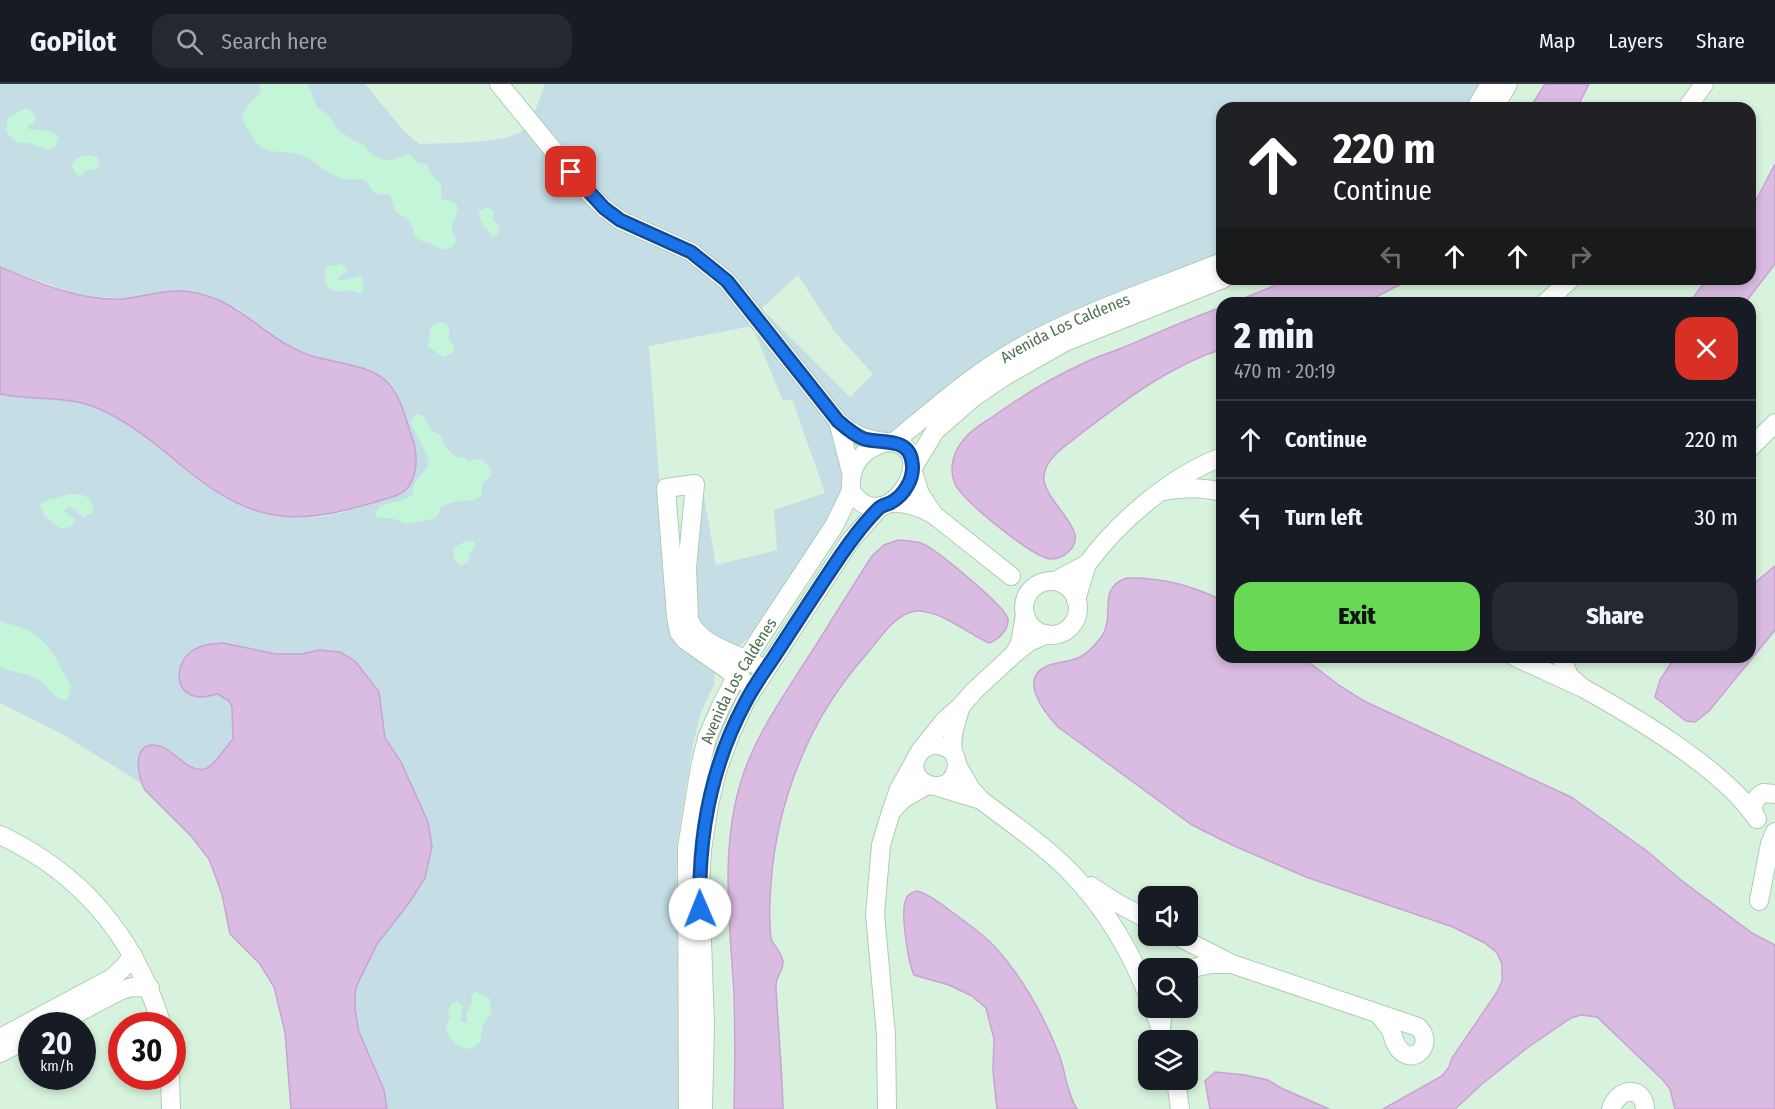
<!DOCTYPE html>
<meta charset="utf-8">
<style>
:root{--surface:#171b24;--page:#242831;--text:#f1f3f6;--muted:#9ea1a6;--line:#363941;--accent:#67d955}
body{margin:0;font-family:"Fira Sans Condensed",sans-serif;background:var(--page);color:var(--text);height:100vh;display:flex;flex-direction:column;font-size:22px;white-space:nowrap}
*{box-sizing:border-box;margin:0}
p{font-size:20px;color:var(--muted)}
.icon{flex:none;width:33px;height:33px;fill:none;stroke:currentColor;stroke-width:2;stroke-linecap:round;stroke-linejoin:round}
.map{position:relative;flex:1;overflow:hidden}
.side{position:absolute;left:1216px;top:213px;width:540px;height:366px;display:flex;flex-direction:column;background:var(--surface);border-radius:18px;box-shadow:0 3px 9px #0003}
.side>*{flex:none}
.hud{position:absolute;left:1216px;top:18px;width:540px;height:183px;border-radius:18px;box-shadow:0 3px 9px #0003;background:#202124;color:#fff;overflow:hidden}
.buttons{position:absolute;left:1138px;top:802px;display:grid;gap:12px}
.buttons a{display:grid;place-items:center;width:60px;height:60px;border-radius:12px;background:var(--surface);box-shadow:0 3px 9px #0003;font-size:30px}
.speed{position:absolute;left:18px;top:928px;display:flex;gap:12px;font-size:30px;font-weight:700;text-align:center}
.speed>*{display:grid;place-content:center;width:78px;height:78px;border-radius:50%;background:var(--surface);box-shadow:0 3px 9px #0003;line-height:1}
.speed small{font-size:15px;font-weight:400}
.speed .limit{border:9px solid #d22;background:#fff;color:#111}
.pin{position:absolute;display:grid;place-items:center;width:51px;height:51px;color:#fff;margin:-26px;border-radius:12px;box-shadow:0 3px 9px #0006}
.me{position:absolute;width:66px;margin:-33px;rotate:359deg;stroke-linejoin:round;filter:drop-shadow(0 0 4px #0008)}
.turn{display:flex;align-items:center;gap:21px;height:126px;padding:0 18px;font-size:27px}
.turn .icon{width:78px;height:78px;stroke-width:2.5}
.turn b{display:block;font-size:42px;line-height:51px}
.lanes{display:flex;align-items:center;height:57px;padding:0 18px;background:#0003;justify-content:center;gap:30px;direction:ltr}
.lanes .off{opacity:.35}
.round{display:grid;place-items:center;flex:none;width:63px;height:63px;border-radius:18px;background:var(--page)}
.headline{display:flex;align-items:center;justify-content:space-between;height:102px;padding:0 18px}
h1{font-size:36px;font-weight:800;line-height:45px}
.primary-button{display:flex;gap:12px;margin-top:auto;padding:12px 18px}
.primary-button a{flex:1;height:69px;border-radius:18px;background:var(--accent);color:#111;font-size:24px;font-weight:800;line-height:69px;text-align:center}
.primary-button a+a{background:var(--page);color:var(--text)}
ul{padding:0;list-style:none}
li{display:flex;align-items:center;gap:18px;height:78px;padding:0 18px;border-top:2px solid var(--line)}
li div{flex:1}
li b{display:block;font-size:22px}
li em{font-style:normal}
header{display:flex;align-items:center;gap:36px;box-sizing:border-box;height:84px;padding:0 30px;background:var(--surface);border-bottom:2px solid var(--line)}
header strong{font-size:28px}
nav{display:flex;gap:33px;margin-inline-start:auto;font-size:21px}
.search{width:420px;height:54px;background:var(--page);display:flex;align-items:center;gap:15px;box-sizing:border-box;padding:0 21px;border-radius:18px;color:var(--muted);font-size:22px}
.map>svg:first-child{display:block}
.residential{fill:#d7f3dd;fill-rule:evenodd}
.green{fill:#c5dee6}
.sand{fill:#c3f6d9}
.water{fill:#dabbe2;stroke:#c9a3d2;stroke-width:1.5}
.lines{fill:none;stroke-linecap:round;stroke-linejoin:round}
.minor-casing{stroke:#afcdb2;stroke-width:20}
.minor{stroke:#fff;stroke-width:18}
.route-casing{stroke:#114b97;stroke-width:15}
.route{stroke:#1a73e8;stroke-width:10}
.labels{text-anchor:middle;stroke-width:5;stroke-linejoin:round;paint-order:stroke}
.street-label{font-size:16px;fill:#4d704d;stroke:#ebfdf0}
</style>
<header>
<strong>GoPilot</strong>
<div class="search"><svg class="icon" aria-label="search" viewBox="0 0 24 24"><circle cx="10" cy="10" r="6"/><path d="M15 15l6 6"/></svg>Search here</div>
<nav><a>Map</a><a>Layers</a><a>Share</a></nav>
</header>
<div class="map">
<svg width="1775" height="1025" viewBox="0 0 1775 1025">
<rect width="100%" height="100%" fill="#e5faea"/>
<path class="residential" d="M0 0H1545L1530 24H1222V195H1291L1232 219H1222V223L1085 278 1019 314 970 348 954 397 961 409 1023 460 1046 474 1054 476 1062 473 1069 467 1076 453 1072 443 1047 407 1045 387 1051 377 1061 365 1111 325 1134 309 1162 292 1222 265V516L1189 503 1165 497 1140 494H1127L1108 516 1109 529 1103 551 1088 568 1078 574 1049 581 1037 613 1046 630 1067 651 1192 741 1232 761 1306 793 1453 843 1485 859 1497 869 1502 880V897L1497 908 1452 974 1449 983 1442 992 1383 1025H1329L1281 1004 1268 996 1245 991 1215 988 1205 997 1210 1025H1077L1070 1015 1068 998 1060 973 1041 929 1012 883 993 862 921 808 917 807 911 808 921 894 949 901 972 912 986 924 994 955 993 987 997 1025H783L775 899 783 879 779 866 772 857 770 840V808L779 738 792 695 799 678 835 611 861 576 899 535 909 529H927L948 535 989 559 996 556 1005 546 922 459 898 456 884 462 872 472 782 612 743 692 732 738 728 765 727 812 735 959 734 1025H0V310L8 312 160 210 123 215 0 183ZM1149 813H1188V852H1149ZM1149 885H1188V924H1149ZM32 942H82V993H32ZM122 942H172V993H122ZM1149 957H1188V996H1149Z
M1589 0H1775V80L1751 126 1750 24H1577Z
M1775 180V482L1751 502 1750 219H1745Z
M1411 195H1707L1689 219H1364Z
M1775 546V861L1752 849 1681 796 1647 767 1471 665 1434 651 1364 617 1340 602 1302 573H1675L1660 596 1655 613 1686 637 1754 570Z
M1581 931 1597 933 1663 996 1670 1005 1675 1025H1455L1482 1000 1527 964 1571 934Z"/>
<path class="green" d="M0 0H365L405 48 419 60C441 59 506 60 522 47 533 37 540 13 545 0H1481L1466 24H1222V169L1078 227 891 349 882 350 854 342 765 236 769 232 850 313 873 290 834 247 798 191 749 236 752 242 649 262 670 534 715 590 714 601 701 628 693 660 678 754 676 811 680 931 679 1025H291L285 948 274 903 260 880 230 850 222 810 209 775 192 753 145 706 139 698 64 651 0 619V310C32 318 68 311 99 325 129 338 155 360 181 381 230 420 279 446 344 428 362 423 381 416 400 410L407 404 417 370 415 361 407 336 365 285 305 270 276 254 237 224 209 213 181 208 123 215 78 211 0 183Z
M755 249C795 294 863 354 837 420 834 430 826 439 821 447 810 464 800 481 789 497 779 512 750 559 735 564L699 542 693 485 703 407 716 481 777 466 774 426 825 409 792 315 783 317Z"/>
<path class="sand" d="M260 0H308L317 23 331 34 336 44 354 57 363 60 372 71 388 77 409 70 417 78 427 81 430 89 441 100V115C445 117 456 117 457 122 460 129 451 136 452 145 453 149 457 154 455 158 450 170 438 164 431 160 427 157 421 158 418 155 412 151 414 143 410 138 406 132 400 131 395 127L391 112C386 109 384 112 378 110 372 109 371 102 366 98 359 93 351 97 343 95 328 91 312 74 299 70 285 66 267 71 256 59 253 55 252 50 249 47 235 28 248 23 260 9Z
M26 24C33 28 37 30 35 38L28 42 29 45C38 47 54 45 59 54L55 63 49 66 30 59H18L6 48 8 34Z
M91 71 97 73 100 83 96 85H90L80 92 75 90 72 81C76 72 82 72 91 71Z
M487 123 494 127 493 137 500 142 497 151 493 152C486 145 478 137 479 127Z
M340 180 346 184 347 187 339 192 338 196H346L360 192 363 196 362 208 360 209 349 206 336 208 328 203 324 192 327 183Z
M443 238 449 242V256L454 262C455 269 449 271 443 273L428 262 431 242 436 239Z
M417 330 423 332 431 346 440 351 447 365 457 374 464 373 469 377 475 375 483 376 490 385 491 392 482 400V411L472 417 462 416 444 421 441 423 436 434 408 440 391 434H378L375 430 380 422 400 417 412 411 414 400 428 382 429 376 411 339 414 332Z
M71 410C84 409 94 414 93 428L84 433 71 423H67L64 428 75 435 72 442 61 445 45 432 40 421 44 417Z
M471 456 475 459V463L469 470 468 478 461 481C453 476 452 471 455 463L466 457Z
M0 537C7 540 15 541 23 544 51 556 57 579 71 602L68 614 64 616C50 613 49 601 37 595 25 588 12 589 0 583Z
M474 907 490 915 491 930 483 941 480 958 470 965C456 964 449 955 445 942L450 934 448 929 452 919 458 918 463 923 460 937 467 939 466 929 472 919 471 913Z"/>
<path class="water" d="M1545 0H1589L1577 24H1530Z
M1775 80V180L1745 219H1689L1707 195H1750L1751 126Z
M0 183C39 199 80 217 122 215 144 213 168 204 191 208 241 216 262 253 306 270 330 279 365 279 385 296 401 310 405 334 412 353 419 372 419 404 395 412 303 441 260 447 182 382 156 360 128 337 97 324 66 311 32 317 0 310Z
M1291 195H1411L1364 219H1232Z
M1222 223V265C1170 282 1126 315 1083 348 1070 359 1050 370 1045 387 1035 417 1102 448 1063 472 1057 475 1052 476 1046 474 1026 467 964 418 955 400 948 384 954 366 965 354 974 343 987 337 998 329 1025 310 1053 293 1084 279 1096 273 1109 269 1122 264 1155 250 1188 235 1222 223Z
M898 456C906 457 914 457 921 459 935 464 1006 523 1008 535 1009 546 998 556 989 559 966 549 946 529 919 527 897 526 878 557 865 572 810 634 777 716 771 799 770 812 769 826 770 840 770 844 771 854 772 857 776 864 781 868 783 877 784 886 775 893 776 903 778 943 782 984 783 1025H734C735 987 735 949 734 912 730 838 719 763 743 691 759 645 788 605 814 564 833 534 852 503 872 472L884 461Z
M1775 482V546L1709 627 1695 638 1686 637 1655 613 1660 596 1675 573H1750L1751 502Z
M1127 494C1160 493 1193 502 1222 516V573H1302L1340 602 1364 617 1571 713 1647 767 1681 796 1752 849 1775 861V1025H1675L1670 1005 1663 996 1597 933 1581 931 1571 934 1527 964 1482 1000 1455 1025H1383L1442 992 1449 983 1452 974 1497 908 1502 897V880L1497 869 1485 859 1453 843 1306 793 1232 761 1192 741 1058 643C1044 628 1018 595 1047 582 1057 578 1068 578 1078 574 1088 570 1096 560 1102 552 1116 530 1096 504 1127 494Z
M223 559 276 570H302L319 566 340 568 355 577 379 608 385 654 401 678 428 738 432 762 425 794 409 819 377 860 357 901 355 909V926L359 948 384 1006 387 1025H291L285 948 274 903 260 880 230 850 222 810 209 775 192 753 145 706C138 694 131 659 155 661 174 663 185 689 205 685 214 683 226 662 233 655L232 623 229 617 218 610C210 611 202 615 194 612 173 606 176 578 192 567 201 560 213 560 223 559Z
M917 807C930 810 942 821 952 828 967 839 983 850 995 863 1023 894 1045 934 1060 973 1066 990 1067 1010 1077 1025H997L993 987 994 955 986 924 972 912 949 901 914 891C908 878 900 827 906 815 908 810 912 808 917 807Z
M1215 988 1245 991 1268 996 1281 1004 1329 1025H1210L1205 997Z"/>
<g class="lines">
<g class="minor-casing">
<g id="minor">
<path d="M499 0 586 106 604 124 620 136 691 168 727 197 838 337"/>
<path d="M1476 24 1490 0"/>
<path d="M1494 24 1508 0"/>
<path d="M1687 24 1704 0"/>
<path d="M1545 219 1571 195"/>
<path d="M886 358C947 358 887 462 851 407 849 381 861 366 886 358Z"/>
<path id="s1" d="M894 358C934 325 974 289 1019 264 1083 228 1155 205 1222 178"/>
<path d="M1750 364 1775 339"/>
<path d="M851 388 838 337C853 351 866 356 886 358"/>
<path d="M1164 407C1184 403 1202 403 1222 408"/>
<path d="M890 419C906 418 921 423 934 431L920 410 912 385 935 347 974 313 1005 292 1065 258 1223 195"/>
<path d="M934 431 1011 492"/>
<path d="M1087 480C1119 437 1171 392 1222 373"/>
<path d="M1055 497 1087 480 1076 516"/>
<circle cx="1051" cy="524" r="27"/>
<path d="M1025 531 1020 560 1014 570 1029 558 1047 550"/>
<path d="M1515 573 1583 604 1569 592 1561 573"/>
<path d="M745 598 685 556 679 548 676 532 666 404 695 400 687 484 689 535C698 561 735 569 757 581"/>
<path d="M1583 604C1635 633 1720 683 1754 731"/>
<path d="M920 667 944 637 961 622 974 607 1014 570"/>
<path d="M953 668C926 645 899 684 925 699 930 702 937 703 943 701 953 698 959 686 956 675 956 675 953 668 953 667 950 653 957 635 961 622"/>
<path d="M916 675 899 705 891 728 903 715 927 701"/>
<path d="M938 703 981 716 971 705 957 681"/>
<path d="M981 716C1012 740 1047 763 1074 792 1107 827 1132 870 1149 914"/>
<path d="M1757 735C1750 725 1753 715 1763 709L1775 710"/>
<path d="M0 751C83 790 136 855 162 942"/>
<path d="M1091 802 1117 819 1149 836"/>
<path d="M1759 817 1770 760 1775 748"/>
<path d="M1177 852 1232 880H1211L1188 885"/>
<path d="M1232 880 1418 943C1434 958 1417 980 1402 968 1395 963 1394 954 1391 947 1388 941 1383 936 1379 931"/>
<path d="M1153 924 1161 945 1163 924"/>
<path d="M53 942 119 907 132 903 150 904"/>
<path d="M0 954 112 894 124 883 133 871"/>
<path d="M0 969 32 953"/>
<path d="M170 993 171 1025"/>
<path d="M1176 996 1180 1025"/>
<path id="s2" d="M688 1025 687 764 700 683 707 654 721 622 736 593 762 551 834 442 851 407"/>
<path d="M703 1025 705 941 700 802 702 766 709 721 717 687 730 651 745 618 850 457 881 422"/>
<path d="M887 1025 886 951 875 830 881 761 891 728"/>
<path d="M1611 1025C1619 1002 1644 1002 1645 1025"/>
</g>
</g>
<use href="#minor" class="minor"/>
</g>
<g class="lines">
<g class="route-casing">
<path id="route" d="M571 88 604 124 620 136 691 168 727 197 838 337C846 344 854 351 864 355 882 360 909 353 912 378 915 394 904 412 890 419 885 421 882 421 878 425 864 439 852 455 841 471 818 505 796 539 774 573 764 588 753 603 745 619 711 682 698 754 700 825"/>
</g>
<use href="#route" class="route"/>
</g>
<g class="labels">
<g class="street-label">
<text dy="6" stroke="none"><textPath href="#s1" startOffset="207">Avenida Los Caldenes</textPath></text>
<text dy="6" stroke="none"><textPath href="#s2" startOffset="438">Avenida Los Caldenes</textPath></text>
</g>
</g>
</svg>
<div class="buttons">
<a><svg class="icon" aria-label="sound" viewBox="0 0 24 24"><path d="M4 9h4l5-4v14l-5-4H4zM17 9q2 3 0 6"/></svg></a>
<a><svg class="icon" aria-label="search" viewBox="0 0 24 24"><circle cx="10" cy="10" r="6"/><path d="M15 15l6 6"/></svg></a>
<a><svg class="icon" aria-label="layers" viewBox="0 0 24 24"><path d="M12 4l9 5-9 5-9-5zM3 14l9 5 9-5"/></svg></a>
</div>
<div class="speed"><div>20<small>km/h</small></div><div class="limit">30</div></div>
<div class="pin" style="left:571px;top:88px;background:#d93025"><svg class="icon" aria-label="arrive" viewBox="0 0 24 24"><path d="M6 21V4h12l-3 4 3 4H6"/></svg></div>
<svg class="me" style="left:700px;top:825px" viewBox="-20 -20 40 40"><circle r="19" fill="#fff"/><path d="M0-13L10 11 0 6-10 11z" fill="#1a73e8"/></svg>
<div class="hud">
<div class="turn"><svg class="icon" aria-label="ahead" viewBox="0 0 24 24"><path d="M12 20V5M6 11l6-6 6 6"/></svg><div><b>220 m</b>Continue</div></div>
<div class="lanes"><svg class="icon off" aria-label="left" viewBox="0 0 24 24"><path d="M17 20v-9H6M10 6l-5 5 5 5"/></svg><svg class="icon" aria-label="ahead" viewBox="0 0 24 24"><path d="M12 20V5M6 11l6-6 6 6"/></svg><svg class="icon" aria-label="ahead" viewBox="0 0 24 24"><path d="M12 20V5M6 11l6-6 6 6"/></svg><svg class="icon off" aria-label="right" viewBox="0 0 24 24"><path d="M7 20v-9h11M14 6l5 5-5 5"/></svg></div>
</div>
<section class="side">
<div class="headline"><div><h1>2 min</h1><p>470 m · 20:19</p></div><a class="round" style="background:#d93025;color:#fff"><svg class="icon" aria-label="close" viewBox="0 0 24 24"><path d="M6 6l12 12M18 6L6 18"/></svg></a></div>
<ul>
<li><svg class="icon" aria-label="ahead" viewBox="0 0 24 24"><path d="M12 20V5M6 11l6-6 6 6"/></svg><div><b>Continue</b></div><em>220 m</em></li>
<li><svg class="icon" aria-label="left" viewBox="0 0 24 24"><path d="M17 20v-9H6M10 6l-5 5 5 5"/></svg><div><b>Turn left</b></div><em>30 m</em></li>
</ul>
<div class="primary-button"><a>Exit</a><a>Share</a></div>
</section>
</div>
